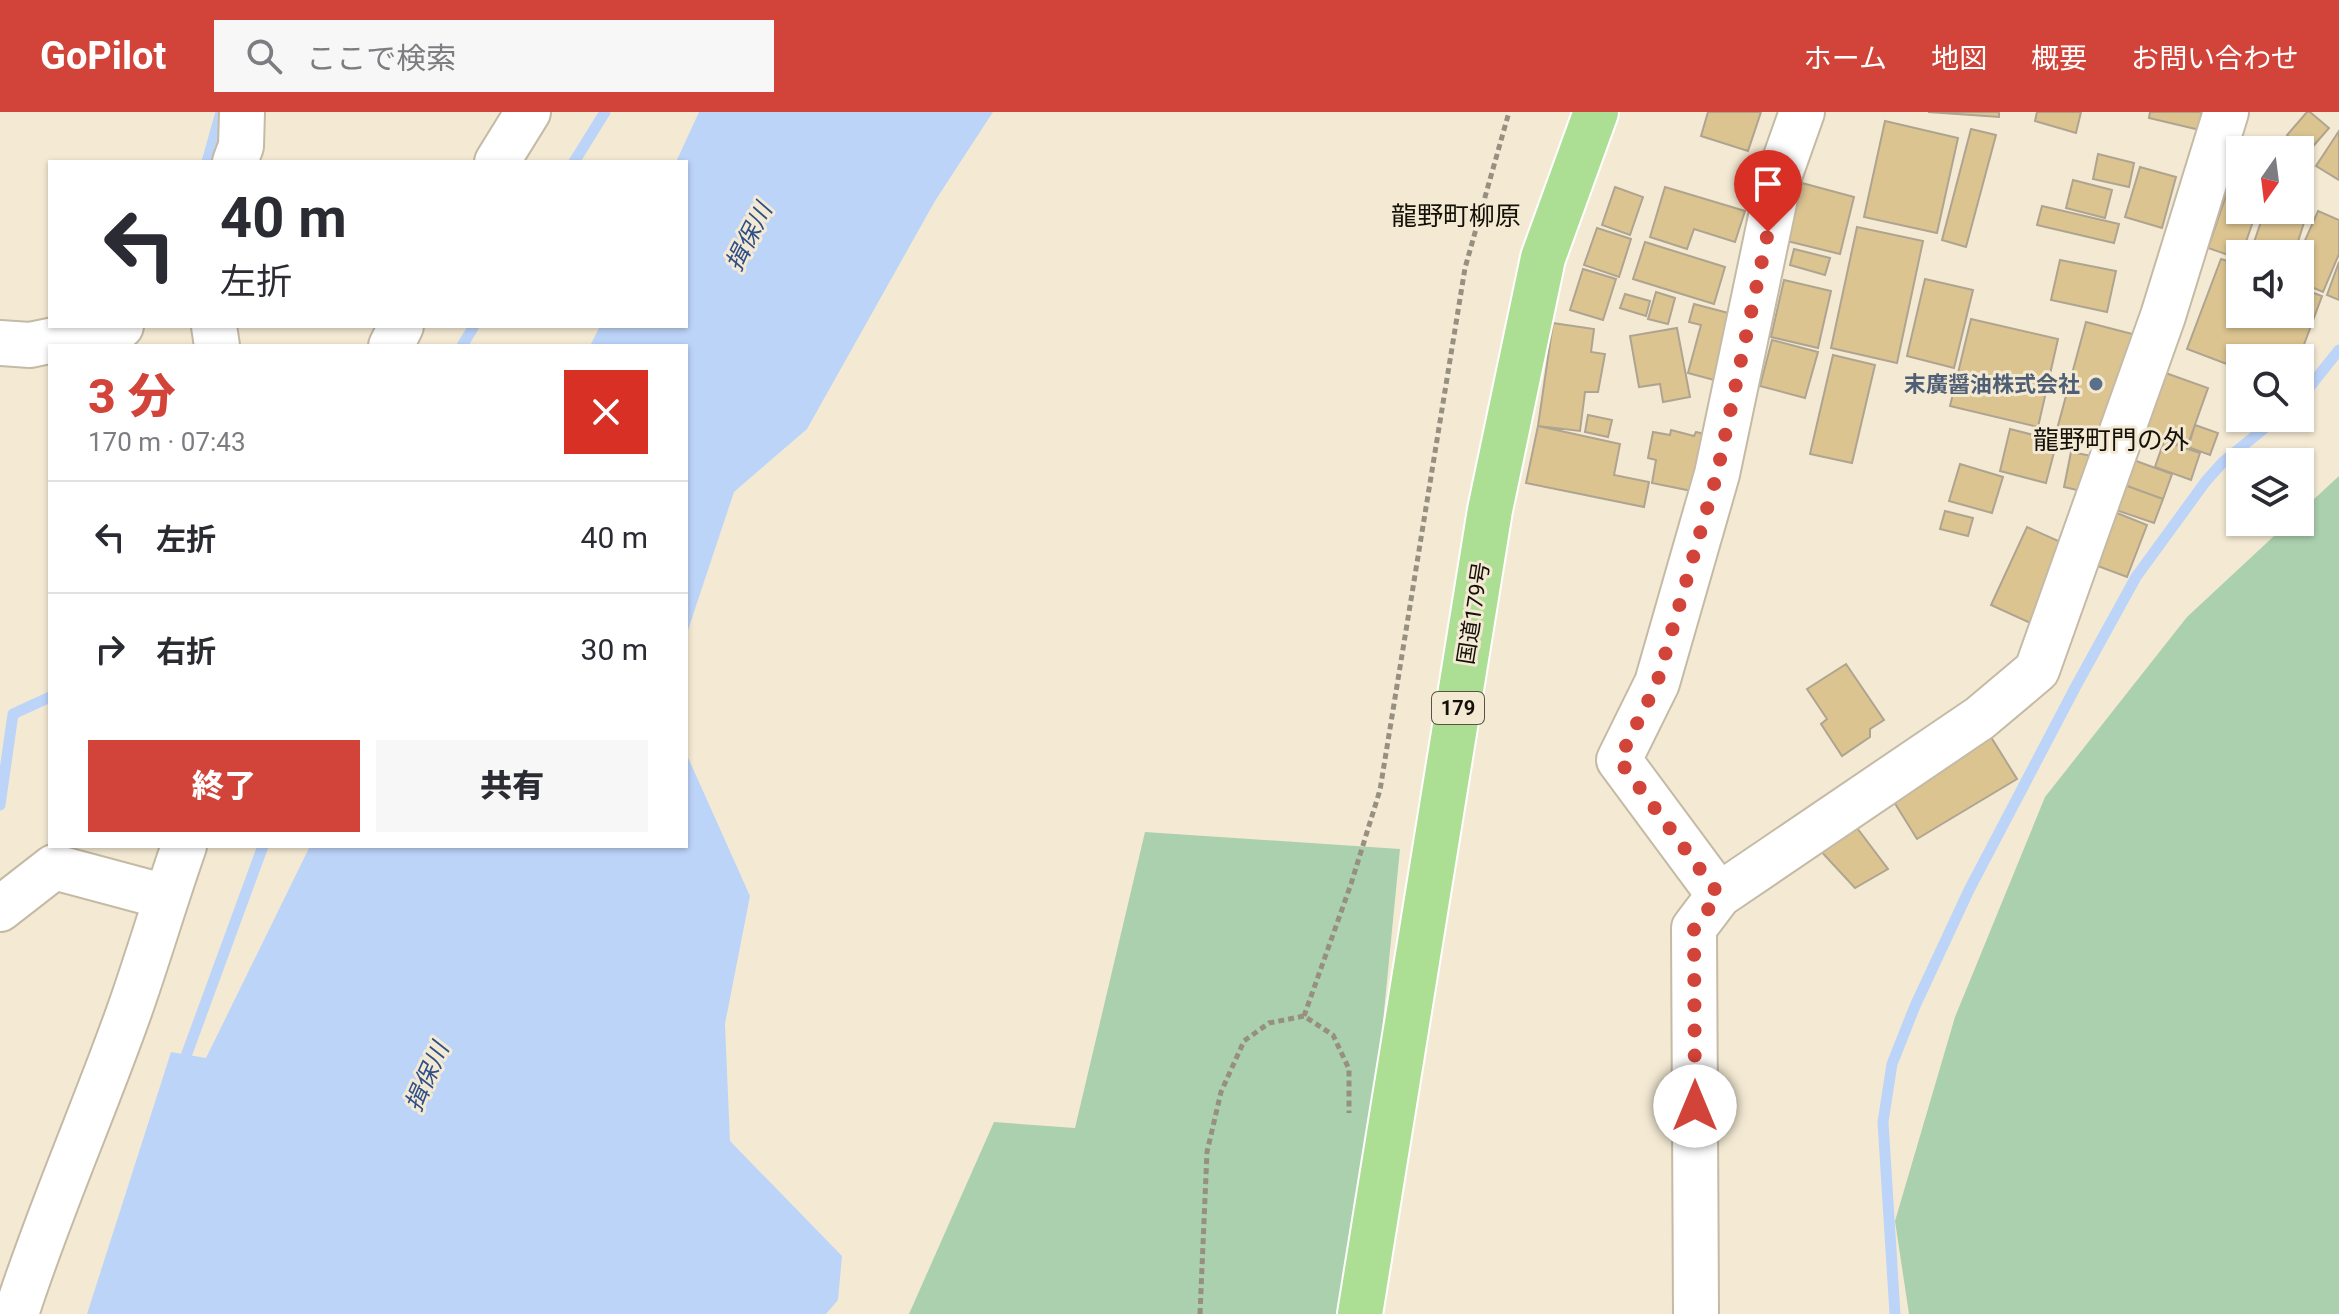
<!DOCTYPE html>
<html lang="ja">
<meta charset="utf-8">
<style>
:root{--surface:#fff;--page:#f7f7f7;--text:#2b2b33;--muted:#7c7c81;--line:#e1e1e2;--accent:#d24439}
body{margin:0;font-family:Roboto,"Noto Sans JP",sans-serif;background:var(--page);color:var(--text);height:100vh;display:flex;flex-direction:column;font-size:30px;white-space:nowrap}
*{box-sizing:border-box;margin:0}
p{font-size:26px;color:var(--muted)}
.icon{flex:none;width:44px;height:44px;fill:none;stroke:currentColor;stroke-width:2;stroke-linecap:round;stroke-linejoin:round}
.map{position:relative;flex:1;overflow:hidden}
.details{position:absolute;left:48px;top:232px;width:640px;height:504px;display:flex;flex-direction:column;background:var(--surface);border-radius:0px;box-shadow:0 2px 6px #0004}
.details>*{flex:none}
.banner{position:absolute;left:48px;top:48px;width:640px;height:168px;border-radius:0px;box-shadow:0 2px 6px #0004;background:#fff;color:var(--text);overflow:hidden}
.needle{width:52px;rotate:194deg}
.buttons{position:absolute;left:2226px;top:24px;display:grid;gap:16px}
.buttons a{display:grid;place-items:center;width:88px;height:88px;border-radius:0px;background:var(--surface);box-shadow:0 2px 6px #0004;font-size:40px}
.pin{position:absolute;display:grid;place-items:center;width:68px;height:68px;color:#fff;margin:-82px -34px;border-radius:50% 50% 50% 0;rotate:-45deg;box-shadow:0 0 8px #0007}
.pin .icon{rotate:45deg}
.me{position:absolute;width:88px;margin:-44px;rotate:0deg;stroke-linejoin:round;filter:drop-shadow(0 0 6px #0008)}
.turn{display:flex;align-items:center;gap:28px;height:168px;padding:0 40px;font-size:36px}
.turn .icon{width:104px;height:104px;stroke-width:2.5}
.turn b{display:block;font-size:56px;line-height:68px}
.round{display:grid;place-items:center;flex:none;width:84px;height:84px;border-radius:0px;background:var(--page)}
.overview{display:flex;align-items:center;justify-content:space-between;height:136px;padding:0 40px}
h1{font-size:48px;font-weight:800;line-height:60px;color:var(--accent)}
.button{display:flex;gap:16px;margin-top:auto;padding:16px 40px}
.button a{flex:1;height:92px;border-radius:0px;background:var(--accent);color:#fff;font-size:32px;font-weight:800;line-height:92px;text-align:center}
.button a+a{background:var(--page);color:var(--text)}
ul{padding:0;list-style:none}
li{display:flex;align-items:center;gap:24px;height:112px;padding:0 40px;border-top:2px solid var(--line)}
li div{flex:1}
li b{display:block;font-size:30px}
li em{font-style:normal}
header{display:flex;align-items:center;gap:48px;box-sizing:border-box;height:112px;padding:0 40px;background:var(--accent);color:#fff}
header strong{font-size:38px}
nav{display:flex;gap:44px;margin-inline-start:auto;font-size:28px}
.search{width:560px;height:72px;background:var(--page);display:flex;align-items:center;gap:20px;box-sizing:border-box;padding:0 28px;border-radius:0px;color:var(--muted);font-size:30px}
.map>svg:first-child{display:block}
.green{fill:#abd0ae}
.water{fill:#bdd4f9}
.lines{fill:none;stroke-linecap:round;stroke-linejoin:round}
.stream{stroke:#bdd4f9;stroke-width:11}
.building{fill:#dcc491;stroke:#aea490;stroke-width:2}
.minor-casing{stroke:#c4baa5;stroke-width:48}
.highway-casing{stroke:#fff;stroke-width:48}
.path{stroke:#978f80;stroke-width:5;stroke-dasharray:6 4;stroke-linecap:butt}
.minor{stroke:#fff;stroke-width:44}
.highway{stroke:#acdf93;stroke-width:44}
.route{stroke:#d24439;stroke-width:14;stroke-dasharray:0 25.2}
.service-dot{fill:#5c6f8a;stroke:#f4ead4;stroke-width:3}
.labels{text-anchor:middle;stroke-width:6;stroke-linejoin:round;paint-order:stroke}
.shield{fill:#f4ead4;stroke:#585247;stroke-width:2}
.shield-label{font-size:20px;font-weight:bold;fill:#15110a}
.service-label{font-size:22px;font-weight:bold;fill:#4e5e75;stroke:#f4ead4;text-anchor:end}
.street-label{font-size:22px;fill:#15110a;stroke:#f4ead4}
.water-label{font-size:24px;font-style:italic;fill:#2e4f88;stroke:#f4ead4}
.quarter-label{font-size:26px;fill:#15110a;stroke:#f4ead4}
</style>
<header>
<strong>GoPilot</strong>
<div class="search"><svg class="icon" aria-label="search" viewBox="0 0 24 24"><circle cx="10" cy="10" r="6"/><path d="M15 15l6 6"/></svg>ここで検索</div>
<nav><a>ホーム</a><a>地図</a><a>概要</a><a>お問い合わせ</a></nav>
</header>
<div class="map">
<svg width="2339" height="1202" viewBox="0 0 2339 1202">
<rect width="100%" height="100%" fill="#f4ead4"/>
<path class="green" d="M2339 364V1202H1909L1895 1109 1955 905 2045 685 2187 505 2289 410H2300V400Z
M1145 720 1400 737 1376 981 1336 1202H909L994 1010 1075 1016Z"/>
<path class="water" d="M699 0H993L935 89 807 317 734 380 686 524V234H590L600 214H686V50H676Z
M686 641 750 784 725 912 730 1029 842 1144 838 1188 826 1202H87L171 940 206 946 310 734H686Z"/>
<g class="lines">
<path class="stream" d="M207 50 221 0
M574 50 605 0
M462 234 474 214
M2300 287 2339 238
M0 693 13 602 50 585
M182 955 263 734
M1895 1202 1883 1010 1892 952 1915 894 1969 778 2076 574 2136 465 2206 369 2223 350 2277 306"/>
</g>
<path class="building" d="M1708 0H1761L1748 39 1701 24Z
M1928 0H1999V5Z
M2037 0H2081L2076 21 2035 9Z
M2150 0H2205L2200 18 2149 6Z
M2307 0H2310L2329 16 2308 40 2287 23Z
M1885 9 1958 26 1937 121 1864 105Z
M1971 17 1996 23 1966 135 1942 128Z
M2339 19V68L2316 54Z
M2098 42 2134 51 2129 75 2093 67Z
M2140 55 2176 65 2162 116 2125 105Z
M2239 66 2240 98H2257L2240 147 2208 136 2230 72Z
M2073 68 2112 78 2105 106 2066 96Z
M1802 71 1854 85 1840 142 1787 129Z
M1615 75 1643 85 1630 123 1602 113Z
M1665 75 1745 99 1735 130 1694 117 1687 137 1650 125Z
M2042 94 2119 112 2114 131 2037 113Z
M2300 96 2308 98 2294 142H2250L2265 98H2300Z
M2318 99 2339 108V142L2323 180 2300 170 2299 142Z
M1857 115 1923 129 1897 251 1831 236Z
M1597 116 1631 127 1619 165 1584 153Z
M1645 130 1725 155 1714 192 1633 167Z
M1794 137 1830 146 1825 163 1790 153Z
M2221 147 2240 153V202H2300V176L2322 184 2299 246H2240V257L2187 237Z
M2060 148 2116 159 2107 200 2051 188Z
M2339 150V188L2327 183Z
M1583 157 1616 167 1603 208 1570 198Z
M1925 167 1973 178 1954 256 1907 244Z
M1784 168 1831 179 1818 236 1771 225Z
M1656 180 1675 186 1668 212 1648 207Z
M1625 182 1650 189 1646 204 1620 196Z
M1694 192 1736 203 1718 269 1688 261 1701 213 1689 210Z
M1971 207 2058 227 2038 315 1950 294Z
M2086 210 2136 223 2107 335 2056 321Z
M1553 211 1594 217 1591 240 1605 242 1598 280H1585L1580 319 1538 314Z
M1677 216 1690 285 1663 290 1660 272 1639 275 1630 224Z
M1772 228 1818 240 1805 286 1760 274Z
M1833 243 1875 253 1852 351 1810 342Z
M2160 259 2208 276 2187 335 2139 317Z
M1588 303 1612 308 1608 325 1585 320Z
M2195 313 2218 321 2210 343 2188 335Z
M1538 314 1620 332 1614 363 1649 370 1644 395 1526 371Z
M2010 317 2057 329 2046 371 2000 359Z
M1671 318 1694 324 1696 320 1716 325 1697 380 1652 371 1656 348 1648 346 1653 320 1670 323Z
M2164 329 2200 341 2191 368 2155 355Z
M2071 340 2097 345 2090 381 2064 375Z
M2128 346 2172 362 2163 387 2119 371Z
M1960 352 2003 365 1992 401 1949 389Z
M2119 371 2163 387 2154 411 2110 396Z
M2107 397 2147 413 2127 465 2087 450Z
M1945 399 1973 406 1968 424 1940 417Z
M2027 415 2074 436 2037 514 1991 493Z
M1846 552 1884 608 1870 617V625L1842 644 1821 612 1827 607 1807 577Z
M1986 617 2017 667 1917 727 1886 677Z
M1851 708 1888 757 1855 776 1816 734Z"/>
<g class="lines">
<g class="minor-casing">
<path id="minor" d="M235 50 241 34 242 0
M497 50 528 0
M214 214 217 234
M0 231 30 233 121 214
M391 234 401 214
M1719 783 1619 648 1657 571 1717 362 1780 62 1802 0
M0 797 54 755 166 785
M16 1202C49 1099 94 999 130 897 149 843 165 788 184 734
M1696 1202 1694 816 1719 783 1980 606 2037 558 2163 204 2226 0"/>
</g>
<g class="highway-casing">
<path id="highway" d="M1360 1202 1490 398 1543 146 1596 0"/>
</g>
<path class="path" d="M1304 904 1351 772 1380 678 1465 156 1509 0
M1200 1202 1207 1040 1221 980 1244 929 1269 911 1304 904 1333 923 1349 957V1001"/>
<use href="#minor" class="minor"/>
<use href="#highway" class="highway"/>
</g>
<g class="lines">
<path class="route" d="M1695 994 1694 816 1719 783 1619 648 1657 571 1717 362 1768 120"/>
</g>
<circle class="service-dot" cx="2096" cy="272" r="8"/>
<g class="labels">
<rect class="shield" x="1432" y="580" width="52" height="32" rx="6"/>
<g class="shield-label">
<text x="1458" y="603">179</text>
</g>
<g class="service-label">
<text x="2080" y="280">末廣醤油株式会社</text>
</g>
<g class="street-label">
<text transform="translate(1473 501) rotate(-81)" y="8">国道179号</text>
</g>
<g class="water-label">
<text transform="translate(749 125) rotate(-63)" y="8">揖保川</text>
<text transform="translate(427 965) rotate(-66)" y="8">揖保川</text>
</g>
<g class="quarter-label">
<text x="1456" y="113">龍野町柳原</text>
<text x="2111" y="337">龍野町門の外</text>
</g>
</g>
</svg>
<div class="buttons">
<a><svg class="needle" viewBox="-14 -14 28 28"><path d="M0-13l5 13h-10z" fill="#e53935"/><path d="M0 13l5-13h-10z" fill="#7c7c81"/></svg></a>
<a><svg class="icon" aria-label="sound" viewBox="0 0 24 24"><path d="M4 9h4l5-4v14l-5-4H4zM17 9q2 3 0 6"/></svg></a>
<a><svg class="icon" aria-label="search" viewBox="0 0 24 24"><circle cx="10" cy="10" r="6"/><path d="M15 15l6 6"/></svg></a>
<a><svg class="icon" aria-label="layers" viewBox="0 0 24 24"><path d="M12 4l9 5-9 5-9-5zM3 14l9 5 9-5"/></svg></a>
</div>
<div class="pin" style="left:1768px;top:120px;background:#d93025"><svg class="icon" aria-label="arrive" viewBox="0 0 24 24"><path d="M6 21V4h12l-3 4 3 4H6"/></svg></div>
<svg class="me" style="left:1695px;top:994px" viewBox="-20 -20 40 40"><circle r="19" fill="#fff"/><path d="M0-13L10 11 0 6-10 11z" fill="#d24439"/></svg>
<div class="banner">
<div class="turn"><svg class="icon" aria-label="left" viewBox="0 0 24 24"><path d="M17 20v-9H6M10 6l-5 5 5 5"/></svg><div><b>40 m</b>左折</div></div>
</div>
<section class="details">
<div class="overview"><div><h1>3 分</h1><p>170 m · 07:43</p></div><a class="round" style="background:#d93025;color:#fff"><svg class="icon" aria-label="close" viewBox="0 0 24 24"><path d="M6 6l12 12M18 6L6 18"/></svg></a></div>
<ul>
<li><svg class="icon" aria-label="left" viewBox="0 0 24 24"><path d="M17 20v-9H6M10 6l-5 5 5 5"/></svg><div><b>左折</b></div><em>40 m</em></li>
<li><svg class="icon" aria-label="right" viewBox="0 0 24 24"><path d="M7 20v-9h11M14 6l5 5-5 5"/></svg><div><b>右折</b></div><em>30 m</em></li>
</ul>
<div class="button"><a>終了</a><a>共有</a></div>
</section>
</div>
